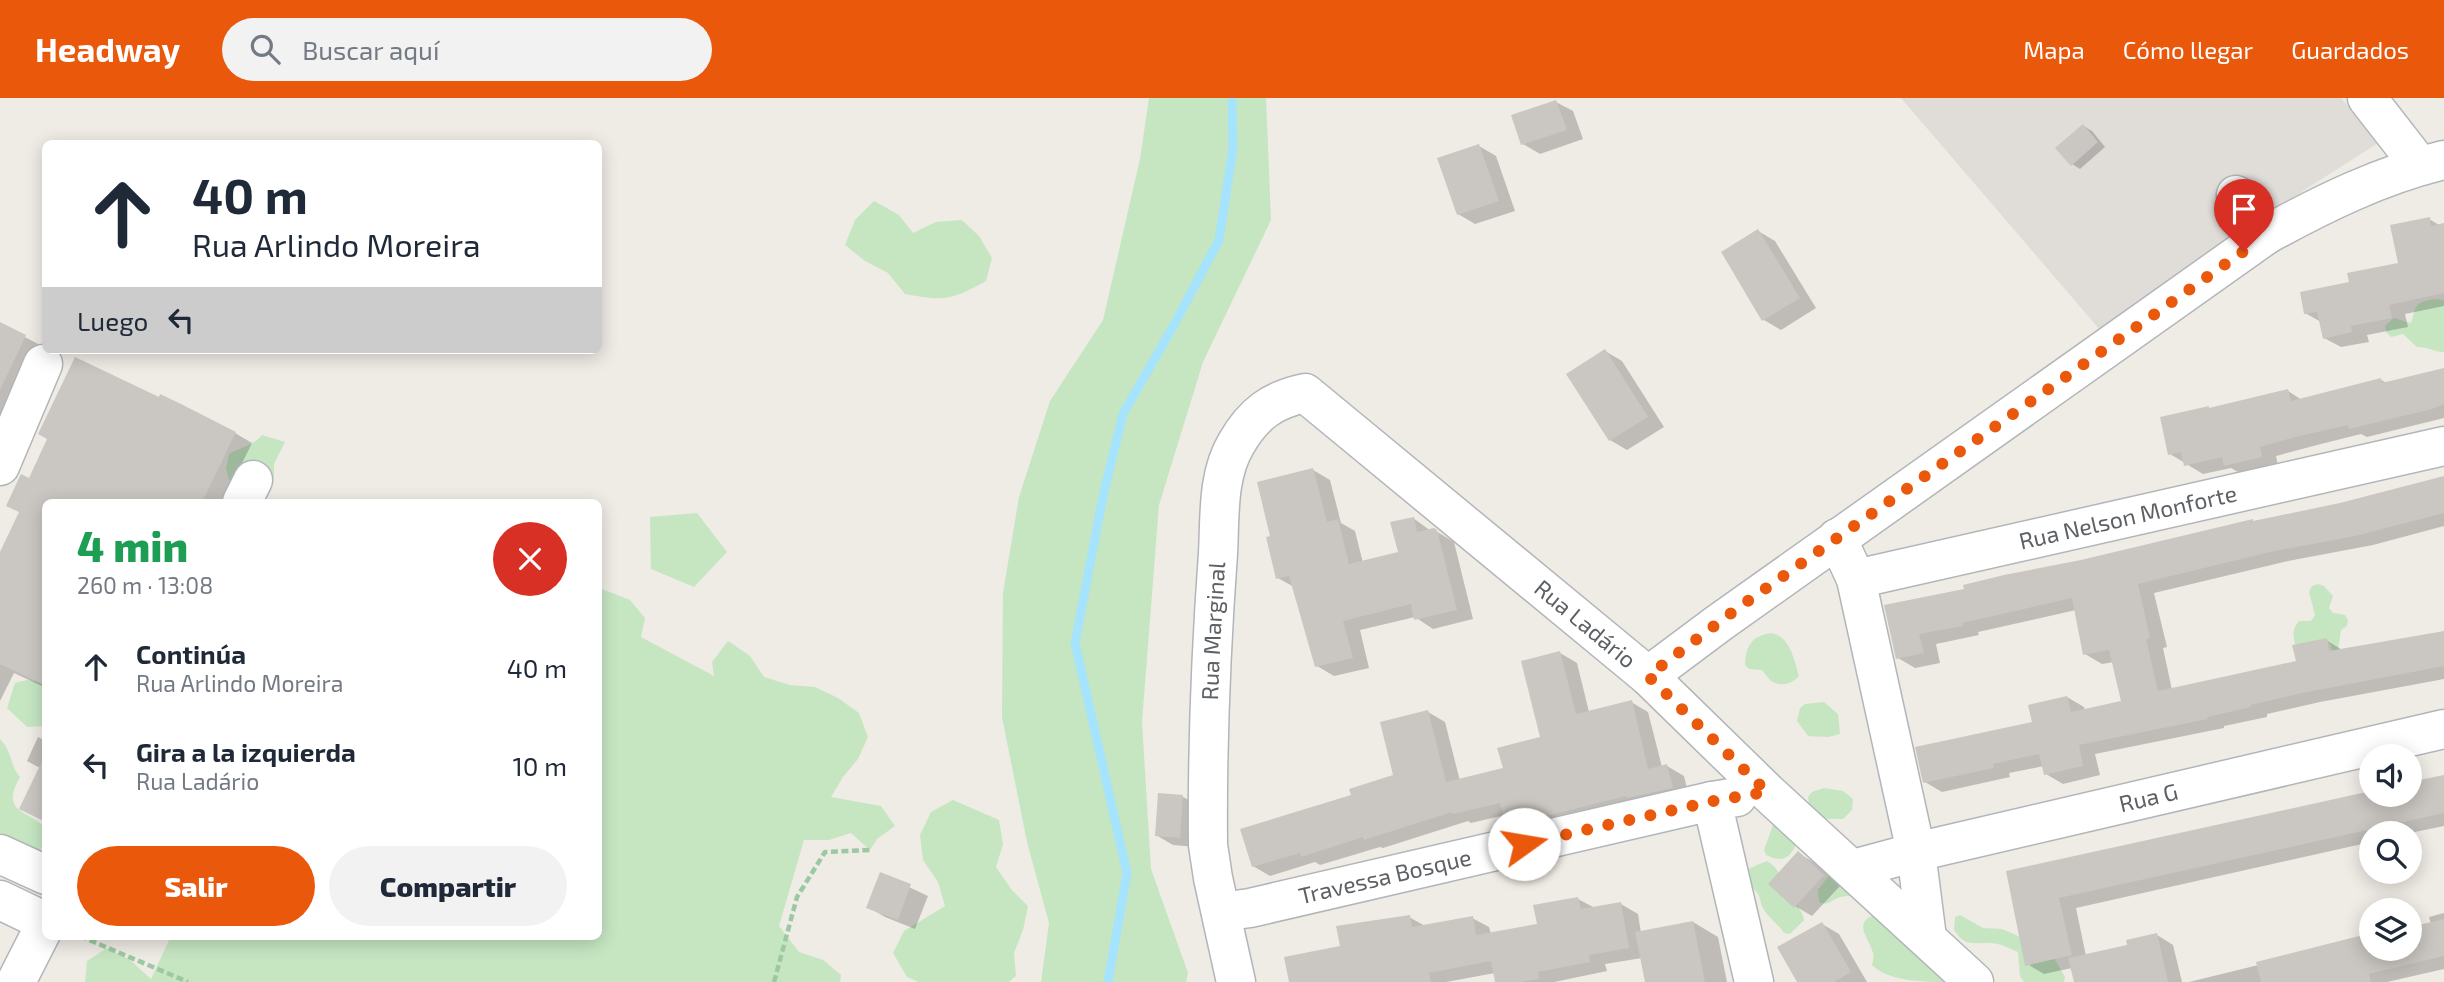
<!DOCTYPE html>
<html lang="es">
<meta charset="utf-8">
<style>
:root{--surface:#fff;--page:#f2f2f3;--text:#1f2937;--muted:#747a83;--accent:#ea580c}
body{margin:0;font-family:"Exo 2",sans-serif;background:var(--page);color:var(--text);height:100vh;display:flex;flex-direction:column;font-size:26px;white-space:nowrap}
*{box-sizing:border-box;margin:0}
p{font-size:23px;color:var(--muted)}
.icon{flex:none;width:38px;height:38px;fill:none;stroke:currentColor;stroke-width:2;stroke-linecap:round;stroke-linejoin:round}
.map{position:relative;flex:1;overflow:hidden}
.sheet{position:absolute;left:42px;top:401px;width:560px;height:441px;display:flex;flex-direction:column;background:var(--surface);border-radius:10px;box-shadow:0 4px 18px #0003}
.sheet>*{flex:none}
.banner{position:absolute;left:42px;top:42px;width:560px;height:214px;border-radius:10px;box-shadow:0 4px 18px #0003;background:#fff;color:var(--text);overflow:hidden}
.controls{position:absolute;left:2359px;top:646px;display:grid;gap:14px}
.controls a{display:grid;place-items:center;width:63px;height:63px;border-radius:50%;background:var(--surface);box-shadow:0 4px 18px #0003;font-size:35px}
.pin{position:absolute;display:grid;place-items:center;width:60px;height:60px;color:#fff;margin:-72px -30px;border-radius:50% 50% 50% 0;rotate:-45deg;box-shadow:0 0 7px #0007}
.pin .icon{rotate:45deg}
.me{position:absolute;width:77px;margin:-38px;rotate:77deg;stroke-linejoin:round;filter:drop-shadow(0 0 5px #0008)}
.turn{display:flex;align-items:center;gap:24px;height:147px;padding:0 35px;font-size:32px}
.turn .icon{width:91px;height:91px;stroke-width:2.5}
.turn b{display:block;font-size:49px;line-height:60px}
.then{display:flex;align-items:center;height:66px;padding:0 35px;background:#0003;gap:14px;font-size:26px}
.round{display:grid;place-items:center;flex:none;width:74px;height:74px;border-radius:37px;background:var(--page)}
.overview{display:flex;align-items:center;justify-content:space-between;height:119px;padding:0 35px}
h1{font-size:42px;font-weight:800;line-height:52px;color:#1e9e55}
.button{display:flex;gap:14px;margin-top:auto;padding:14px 35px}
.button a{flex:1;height:80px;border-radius:42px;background:var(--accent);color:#fff;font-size:28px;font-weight:800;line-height:80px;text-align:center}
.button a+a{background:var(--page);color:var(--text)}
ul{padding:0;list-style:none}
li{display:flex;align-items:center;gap:21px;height:98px;padding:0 35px}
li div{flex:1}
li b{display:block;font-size:26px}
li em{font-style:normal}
header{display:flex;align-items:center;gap:42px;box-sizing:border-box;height:98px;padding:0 35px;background:var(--accent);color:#fff}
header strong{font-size:33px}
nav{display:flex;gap:38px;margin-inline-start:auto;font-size:24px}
.search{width:490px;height:63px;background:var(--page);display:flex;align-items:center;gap:18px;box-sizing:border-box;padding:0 24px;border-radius:38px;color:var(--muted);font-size:26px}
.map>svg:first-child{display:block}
.industrial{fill:#e0ddd9}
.green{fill:#c6e6c2}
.shadow{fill:#0003}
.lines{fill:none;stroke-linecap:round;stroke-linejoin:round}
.stream{stroke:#a6e3fd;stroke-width:9}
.building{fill:#cac6c1}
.minor-casing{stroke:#b2b6b9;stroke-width:41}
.path{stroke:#9cc9a3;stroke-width:4.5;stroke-dasharray:7 3.5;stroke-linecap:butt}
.minor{stroke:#fff;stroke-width:38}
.route{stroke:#ea580c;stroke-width:12;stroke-dasharray:0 21.6}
.labels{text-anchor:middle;stroke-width:5;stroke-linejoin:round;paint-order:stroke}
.street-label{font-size:23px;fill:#5d6165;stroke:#fff}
</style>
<header>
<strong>Headway</strong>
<div class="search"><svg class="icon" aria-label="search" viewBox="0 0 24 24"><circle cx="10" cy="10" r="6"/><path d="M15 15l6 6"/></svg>Buscar aquí</div>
<nav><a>Mapa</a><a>Cómo llegar</a><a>Guardados</a></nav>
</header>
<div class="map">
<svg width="2444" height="884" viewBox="0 0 2444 884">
<rect width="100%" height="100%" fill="#efebe5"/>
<path class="industrial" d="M1901 0H2341L2380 44 2309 89 2100 232Z"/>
<path class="green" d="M1149 0H1266L1271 122 1203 264 1159 407 1142 624 1151 771 1188 875 1186 884H1041L1049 825 1027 744 1002 619 1003 495 1019 399 1050 303 1103 222 1140 61Z
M874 103 899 117 913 135 936 124 962 122 979 138 992 160 986 183C950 203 944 203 905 196L888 175 865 163 845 147 855 122Z
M2434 201 2444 202V254C2434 254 2426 248 2417 249L2403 236 2391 239 2386 234 2385 228 2394 220 2411 225C2417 208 2413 205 2434 201Z
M262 337 285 344 274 366V378L267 388 229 382 226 370 229 356C241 349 253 348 262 337Z
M697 415 727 454 694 489 651 471 650 419Z
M2318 486 2324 488 2333 498 2329 510 2333 515 2345 517 2348 522 2347 528 2341 532 2338 553 2332 552 2331 547 2326 542 2306 551 2295 546C2293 536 2292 532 2299 523H2311L2315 517 2309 494 2312 488Z
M599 490 630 502 645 520 641 539 714 578 712 564 728 543 750 558 764 579 790 587 815 589 838 600 859 615 868 639 858 661 843 679 831 699 881 708 895 728 877 741 870 752 851 735 829 742H804L779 828 799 854 823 862 841 877 840 884H85L87 863 107 850 130 862 151 881 171 838H598Z
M1770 535C1790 537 1794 562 1799 578 1792 586 1780 590 1770 582 1767 579 1765 575 1762 572L1749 571 1745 567C1746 548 1751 539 1770 535Z
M27 582 45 585V628L27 629 7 610 15 585Z
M1824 604 1838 616 1840 636 1828 639 1808 638 1797 623 1800 610 1805 606Z
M0 641C14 656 9 667 20 679 0 714 26 712 45 729V746L38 755 0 735Z
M1824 690 1843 693 1853 701 1852 712 1843 721H1825L1810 711 1808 699 1812 694Z
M953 702 999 722 1003 746 996 769 1011 791 1028 808 1023 832 1014 855 1016 878 1009 884H919L907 879 893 855 904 833 945 808 938 784 923 762 920 737 931 714Z
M1778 724 1799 741C1790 759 1786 766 1766 757L1764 752 1773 727Z
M1767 763C1780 770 1783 785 1790 797 1795 806 1802 811 1804 822L1790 836 1784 835C1778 826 1770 821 1764 812 1757 799 1764 799 1749 787L1747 775 1750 770Z
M1829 777 1853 797C1848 798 1842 798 1838 800 1830 803 1829 808 1819 804L1818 792Z
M1960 817 1983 830 2002 831 2014 836 2053 858 2065 879 2064 884H2024L2020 878 2018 854C2009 850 1999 845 1990 845 1973 844 1966 850 1954 832L1955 819Z
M1872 818C1887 822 1898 833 1904 846L1910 848 1952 884C1926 884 1889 884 1872 867 1873 863 1874 859 1873 855 1870 842 1853 826 1872 818Z"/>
<path class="shadow" d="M1556 4 1573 13 1583 41 1540 56 1523 46Z
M2084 28 2092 33 2105 49 2080 71 2072 66Z
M1479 48 1496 58 1515 113 1475 126 1458 116Z
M2429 121 2444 130V208L2405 216 2408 229 2367 237 2369 244 2341 249 2324 240 2321 224 2305 215 2351 186 2400 166Z
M1758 133 1775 143 1816 210 1781 232 1764 222Z
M0 226 42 248 0 334Z
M1605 253 1622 263 1664 329 1627 352 1610 342Z
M2444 272V320L2367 339 2361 336 2317 347 2276 358 2278 368 2243 377 2231 370 2203 376 2170 356 2211 311 2288 293 2302 302 2381 282 2387 285Z
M235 335 252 345 223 404H46V590L14 575 0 603V458L20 414 30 382Z
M1313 372 1330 382 1341 425 1355 433 1363 465 1400 455 1413 420 1431 433 1434 432 1454 444 1473 521 1433 531 1415 519 1360 532 1369 570 1334 578 1317 568 1294 489 1278 480 1272 439Z
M2444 380V428L2373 447 2288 463 2154 495 2167 549 2163 550 2172 592 2298 564 2326 542 2344 553 2444 534V581L2320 604 2267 616V619L2224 628V630L2095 656 2100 677 2063 686 2046 676 2044 668 2009 675 2010 679 1942 694 1925 684 2034 626 2067 599 2084 609 2085 613 2123 605 2114 564 2102 566 2085 556 2076 512 1978 534 1979 537 1936 546 1940 565 1915 570 1898 560 1886 508 1966 492 2081 463 2392 394Z
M1560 555 1577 565 1589 614 1631 604 1648 614 1662 669 1667 668 1684 678 1689 699 1525 737 1508 727 1505 717 1471 725 1468 723 1383 750 1380 749 1320 767 1315 764 1270 778 1253 768 1353 698 1395 678 1428 614 1445 624 1460 683 1505 672 1542 640Z
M38 639 46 643V724L21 711 40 670 27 663Z
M2444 678V728L2410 735H2371V744L2076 810 2086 858 2129 848 2157 837 2173 847 2182 884H2075L2072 870 2044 876 2027 866 2008 774 2371 694V696H2410V685Z
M1183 699 1200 708 1196 749 1173 747 1156 737Z
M1798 755 1815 765 1840 788 1812 818 1795 808Z
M881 776 928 798 915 831 885 819 868 809Z
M1578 801 1595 810 1621 806 1638 816 1641 835 1693 824 1718 839 1727 884H1647L1642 860 1605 866 1607 873 1554 884H1496L1495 875 1446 884H1290L1342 849 1409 819 1425 828 1472 820 1489 829 1491 836 1539 828Z
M2444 815V871L2387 884H2189L2315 853 2337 845 2371 838V850H2410V830L2431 826 2429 819Z
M1822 826 1839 836 1867 884H1799Z"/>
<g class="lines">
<path class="stream" d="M1108 884 1127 775 1075 545 1103 398 1123 316 1175 225 1219 142 1233 50 1232 0"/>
</g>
<path class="building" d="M1556 2 1567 32 1521 47 1511 17Z
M2083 26 2098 44 2071 68 2055 50Z
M1479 46 1499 103 1457 117 1437 60Z
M2430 119 2431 128 2444 125V195L2389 207 2392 220 2351 228 2352 234 2323 241 2317 214 2304 216 2300 194 2349 184 2347 175 2398 165 2390 127Z
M1758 131 1800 200 1762 223 1721 154Z
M0 224 26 237 0 292Z
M1605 251 1648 319 1609 343 1566 276Z
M75 259 159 299 160 296 181 306 236 334 202 404H46V588L0 566V454L19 414 6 408 21 376 29 380 47 341 38 336Z
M2444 270V306L2432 311 2349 331 2348 327 2299 338 2260 349 2262 359 2224 368 2222 359 2184 368 2181 354 2168 357 2160 319 2209 308V310L2288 291 2291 303 2381 280 2382 285Z
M1313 370 1327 424 1338 421 1349 466 1398 454 1390 424 1414 419 1417 434 1434 430 1437 432 1457 512 1414 522 1411 506 1343 523 1353 560 1315 569 1289 478 1276 481 1266 439 1270 438 1257 384Z
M2444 378V415L2355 438 2270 454 2138 486 2150 540 2146 541 2158 593 2296 563 2292 547 2327 540 2329 553 2444 533V568L2302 595 2250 607 2251 609 2207 619 2208 621 2079 647 2083 668 2044 677 2039 656 1993 666 1994 670 1923 685 1915 649 2032 624 2028 607 2067 598 2071 614 2121 603 2109 552 2083 557 2072 500 1962 525 1963 528 1919 536 1924 555 1896 561 1884 507 1964 491 1963 487 2004 477 2081 462 2253 421V423L2340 405Z
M1560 553 1576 616 1632 602 1648 671 1667 666 1673 690 1627 700 1626 698 1506 728 1500 705 1453 716 1452 714 1364 742 1363 739 1301 759 1300 755 1252 769 1240 731 1351 697 1349 691 1393 677 1380 624 1428 612 1446 684 1503 670 1497 650 1540 639 1521 563Z
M46 655V724L19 711Z
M2444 677V715L2059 800 2072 857 2025 868 2006 773 2371 693V696H2410V684Z
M1158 695 1183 697 1180 740 1155 738Z
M1798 753 1824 777 1794 810 1768 786Z
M880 774 911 786 898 822 866 810Z
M1578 799 1581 811 1621 804 1629 850 1589 857 1590 864 1538 874 1539 881 1521 884H1495L1491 863 1429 875 1431 884H1289L1284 859 1340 848 1336 828 1410 817 1412 829 1473 818 1476 837 1537 826 1533 807Z
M2444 821V858L2369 876 2371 884H2261L2256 864 2371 835V850H2410V829Z
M1693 823 1705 884H1645L1635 834Z
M1822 824 1851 874 1834 884H1797L1777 849Z
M2157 835 2168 884H2074L2068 860 2127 847 2126 842Z"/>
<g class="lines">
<g class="minor-casing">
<g id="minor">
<path d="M2367 0 2420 68"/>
<path d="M2236 97 2266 137"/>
<path d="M0 368 43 266"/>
<path d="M242 404 253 382"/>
<path id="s1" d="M1837 440 1856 481 2444 348"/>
<path d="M1856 481 1916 754 1927 840"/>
<path d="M1648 578 1719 525 2266 137C2322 106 2381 77 2444 62"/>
<path d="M1737 699 1712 703 1754 884"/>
<path d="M0 756 46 777"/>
<path id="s2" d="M1853 771 1916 754 2444 631"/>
<path d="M0 802 46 824"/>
<path id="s3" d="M1221 814 1250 810 1712 703"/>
<path d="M16 884 46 825"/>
<path id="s4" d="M1236 884 1213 780 1208 747C1207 650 1211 552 1218 455 1220 419 1217 378 1236 346 1253 316 1272 302 1305 295L1648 578 1767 694 1974 884"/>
</g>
</g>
<path class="path" d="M80 838 188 884
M774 884 797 799 825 754 870 752"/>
<use href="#minor" class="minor"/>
</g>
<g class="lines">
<path class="route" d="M1524 746 1713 703 1767 694 1648 578 1738 510 2244 153"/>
</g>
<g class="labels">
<g class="street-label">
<text dy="8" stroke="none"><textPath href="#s1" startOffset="324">Rua Nelson Monforte</textPath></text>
<text dy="8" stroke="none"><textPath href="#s4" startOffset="996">Rua Ladário</textPath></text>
<text dy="8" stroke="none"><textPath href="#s4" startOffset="354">Rua Marginal</textPath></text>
<text dy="8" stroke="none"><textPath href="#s2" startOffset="304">Rua G</textPath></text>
<text dy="8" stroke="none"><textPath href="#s3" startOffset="168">Travessa Bosque</textPath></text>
</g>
</g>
</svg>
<div class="controls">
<a><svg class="icon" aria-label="sound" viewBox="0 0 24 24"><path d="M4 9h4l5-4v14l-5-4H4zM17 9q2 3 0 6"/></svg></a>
<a><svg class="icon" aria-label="search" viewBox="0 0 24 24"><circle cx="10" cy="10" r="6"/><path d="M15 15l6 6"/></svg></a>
<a><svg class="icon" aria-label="layers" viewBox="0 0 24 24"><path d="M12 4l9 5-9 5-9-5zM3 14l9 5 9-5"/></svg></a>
</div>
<div class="pin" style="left:2244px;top:153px;background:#d93025"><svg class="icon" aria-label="arrive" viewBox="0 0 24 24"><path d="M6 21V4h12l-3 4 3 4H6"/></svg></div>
<svg class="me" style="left:1524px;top:746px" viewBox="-20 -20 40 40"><circle r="19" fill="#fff"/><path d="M0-13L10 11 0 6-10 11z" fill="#ea580c"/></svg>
<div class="banner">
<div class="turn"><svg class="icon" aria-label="ahead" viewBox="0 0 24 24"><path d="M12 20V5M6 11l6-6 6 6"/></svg><div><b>40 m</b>Rua Arlindo Moreira</div></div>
<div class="then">Luego<svg class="icon" aria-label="left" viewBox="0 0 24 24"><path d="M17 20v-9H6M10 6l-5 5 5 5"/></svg></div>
</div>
<section class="sheet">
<div class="overview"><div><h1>4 min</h1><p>260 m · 13:08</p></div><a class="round" style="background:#d93025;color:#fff"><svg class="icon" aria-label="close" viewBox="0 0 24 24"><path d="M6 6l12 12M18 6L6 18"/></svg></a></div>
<ul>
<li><svg class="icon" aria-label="ahead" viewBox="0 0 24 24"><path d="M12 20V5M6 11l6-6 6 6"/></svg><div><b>Continúa</b><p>Rua Arlindo Moreira</p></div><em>40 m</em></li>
<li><svg class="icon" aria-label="left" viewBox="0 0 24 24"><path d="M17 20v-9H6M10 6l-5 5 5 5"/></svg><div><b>Gira a la izquierda</b><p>Rua Ladário</p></div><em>10 m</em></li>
</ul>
<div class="button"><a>Salir</a><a>Compartir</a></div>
</section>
</div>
